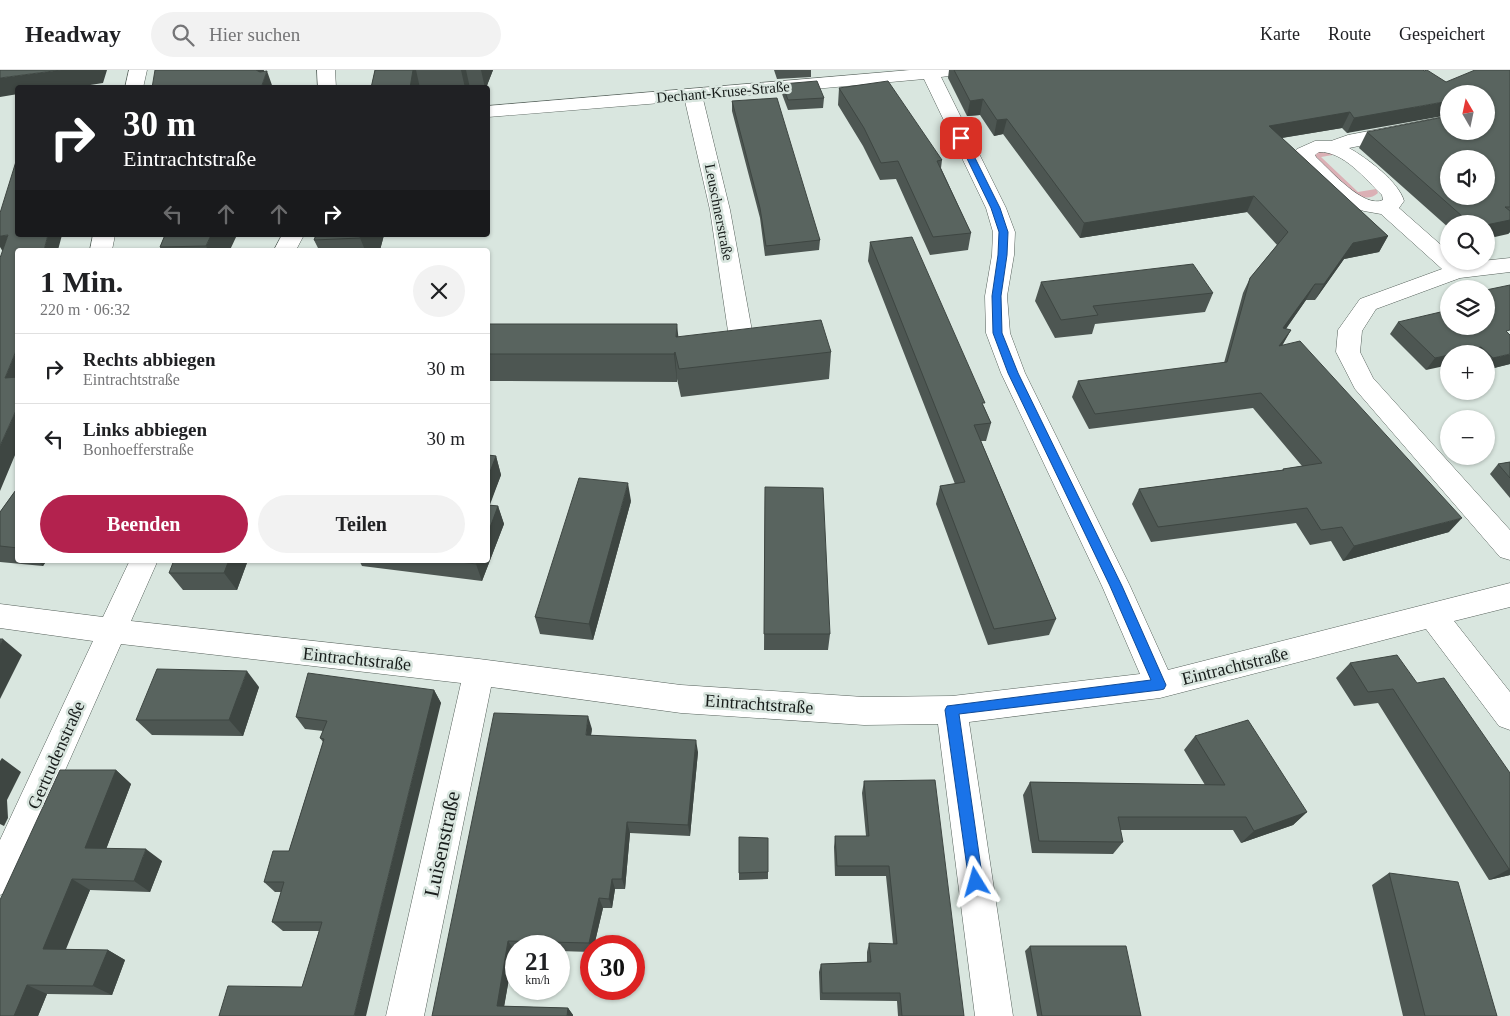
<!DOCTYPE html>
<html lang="de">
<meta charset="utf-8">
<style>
:root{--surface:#fff;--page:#f2f2f2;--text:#202124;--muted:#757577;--line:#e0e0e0;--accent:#b3224e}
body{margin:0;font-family:"Times New Roman",serif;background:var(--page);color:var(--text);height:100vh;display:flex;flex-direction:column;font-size:19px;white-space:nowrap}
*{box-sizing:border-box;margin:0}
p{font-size:16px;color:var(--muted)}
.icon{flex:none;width:28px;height:28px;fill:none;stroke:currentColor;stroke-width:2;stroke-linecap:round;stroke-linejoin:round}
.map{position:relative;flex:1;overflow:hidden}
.side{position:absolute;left:15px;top:178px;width:475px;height:315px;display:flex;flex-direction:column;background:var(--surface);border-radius:5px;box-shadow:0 1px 4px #0004}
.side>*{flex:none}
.top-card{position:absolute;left:15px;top:15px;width:475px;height:152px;border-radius:5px;box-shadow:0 1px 4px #0004;background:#202124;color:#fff;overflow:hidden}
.needle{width:32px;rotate:351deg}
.tools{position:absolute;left:1440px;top:15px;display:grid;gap:10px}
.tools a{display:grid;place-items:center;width:55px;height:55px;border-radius:50%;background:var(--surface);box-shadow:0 1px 4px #0004;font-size:25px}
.speed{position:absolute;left:505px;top:865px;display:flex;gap:10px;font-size:25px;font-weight:700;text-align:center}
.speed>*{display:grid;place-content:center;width:65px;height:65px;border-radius:50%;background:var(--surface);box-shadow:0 1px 4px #0004;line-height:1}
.speed small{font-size:12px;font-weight:400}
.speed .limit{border:8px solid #d22;background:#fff;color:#111}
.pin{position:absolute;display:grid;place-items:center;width:42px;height:42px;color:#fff;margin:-21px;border-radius:10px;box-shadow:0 2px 8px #0006}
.me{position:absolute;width:55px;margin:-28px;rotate:352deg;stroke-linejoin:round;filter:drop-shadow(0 0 4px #0008)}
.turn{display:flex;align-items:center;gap:18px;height:105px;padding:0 25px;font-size:22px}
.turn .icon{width:65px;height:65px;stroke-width:2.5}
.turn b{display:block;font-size:35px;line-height:42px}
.lanes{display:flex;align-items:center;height:48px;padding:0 25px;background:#0003;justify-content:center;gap:25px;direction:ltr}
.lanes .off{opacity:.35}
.round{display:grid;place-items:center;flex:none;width:52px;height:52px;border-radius:26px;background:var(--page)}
.headline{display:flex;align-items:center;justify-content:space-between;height:85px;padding:0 25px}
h1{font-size:30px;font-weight:800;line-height:38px}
.cta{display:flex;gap:10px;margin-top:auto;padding:10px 25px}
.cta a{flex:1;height:58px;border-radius:30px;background:var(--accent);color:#fff;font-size:20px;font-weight:800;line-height:58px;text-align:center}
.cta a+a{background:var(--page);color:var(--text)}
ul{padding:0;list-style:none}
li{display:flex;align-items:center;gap:15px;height:70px;padding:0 25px;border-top:1px solid var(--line)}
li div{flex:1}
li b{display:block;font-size:19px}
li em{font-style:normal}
header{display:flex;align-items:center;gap:30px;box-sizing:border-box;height:70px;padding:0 25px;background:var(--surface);border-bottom:1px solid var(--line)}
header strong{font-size:24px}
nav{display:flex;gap:28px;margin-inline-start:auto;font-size:18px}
.search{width:350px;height:45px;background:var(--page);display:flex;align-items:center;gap:12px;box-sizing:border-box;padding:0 18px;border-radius:28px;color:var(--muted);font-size:19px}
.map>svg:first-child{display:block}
.green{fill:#dbb0b5}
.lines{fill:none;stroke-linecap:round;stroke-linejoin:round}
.minor-casing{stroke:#56615b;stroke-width:1}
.minor{fill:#fff;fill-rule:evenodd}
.wall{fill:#4d5652}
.shaded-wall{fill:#3e4642}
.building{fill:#59645f;stroke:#3e4642;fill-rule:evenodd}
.route{fill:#1a73e8;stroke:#114b97}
.labels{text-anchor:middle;stroke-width:5;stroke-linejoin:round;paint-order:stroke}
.far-street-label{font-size:15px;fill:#181d1b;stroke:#d9e6df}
.street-label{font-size:18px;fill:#181d1b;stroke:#d9e6df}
.near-street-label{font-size:21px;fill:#181d1b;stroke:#d9e6df}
</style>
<header>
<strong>Headway</strong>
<div class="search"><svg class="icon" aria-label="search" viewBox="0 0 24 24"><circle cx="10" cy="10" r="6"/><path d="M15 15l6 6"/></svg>Hier suchen</div>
<nav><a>Karte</a><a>Route</a><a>Gespeichert</a></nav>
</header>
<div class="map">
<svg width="1510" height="946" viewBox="0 0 1510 946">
<rect width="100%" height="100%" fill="#d9e6df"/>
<path class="green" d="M1317 81 1338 84 1321 87 1358 122 1376 119 1378 123C1358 142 1326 97 1313 84Z"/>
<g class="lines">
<g class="minor-casing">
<path id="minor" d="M129 0H147L143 18H125Z
M317 0H335L336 18H318Z
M910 0H967L964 4 941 7 1006 138 1015 162 1014 185 1007 226 1010 263 1025 303 1130 516 1168 600 1510 513V537L1454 551 1510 622V660L1499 656 1426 559 1160 628 969 652 1013 946H975L938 654 864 655 681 643 491 617 424 946H386L461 613 121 574 12 820 0 825V770L93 571 0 558V534L103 547 130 490H158L131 551 479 589 681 615 864 627 952 626 1140 604 1102 516 1001 303 986 263 985 226 992 185 993 162 986 138 924 9 703 29 730 140 752 261 748 267 740 269 732 267 728 261 710 140 685 31 488 47V36Z
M1449 46V58L1349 78C1367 88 1399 112 1404 131L1399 138 1449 182V191H1459L1462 193 1510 188V202L1460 208 1376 239 1362 261 1360 282 1373 308 1510 460V490L1500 487 1355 319 1336 282 1338 260 1360 229 1442 199 1381 144 1364 141 1344 134 1300 94 1294 83 1297 79 1315 71H1331L1348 65ZM1319 82C1344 81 1366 110 1382 125L1383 130C1364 139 1330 100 1316 87L1315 85Z
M93 165H115L112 180H90Z
M282 165H304L296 180H274Z"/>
</g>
<use href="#minor" class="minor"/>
</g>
<path class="wall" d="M375 0H493L486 18H371Z
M774 0H811V7L777 9Z
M949 0H1423L1446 12 1510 0V162L1508 164 1486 154H1449V158L1359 78 1367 62 1449 61 1486 24H1449L1347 63 1342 58 1282 68 1388 166 1379 182 1344 189 1315 230H1306L1286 259 1291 260 1282 275 1449 462 1343 491 1331 471 1310 475 1296 453 1151 472 1132 434 1139 419 1282 400 1283 399 1302 396 1253 338 1089 359 1072 327 1078 311 1224 293 1243 223 1250 208 1277 175 1247 142 1080 168 1003 64 994 66 980 45 967 46 948 8Z
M782 14 824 28 823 38 788 40 782 24Z
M839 18 942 90 941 98 971 163 968 180 930 185 896 109 880 110 863 76 838 35Z
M732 31 820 170 819 180 765 186 760 148 732 41Z
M165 165 230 180H161L160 177Z
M316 165H384L380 180H319L314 170Z
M870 172 984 337 991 353 986 371H981L1056 549 1049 565 988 575 936 434 940 416 955 414 868 191Z
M1041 212 1213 223 1205 242 1095 254 1092 264 1055 268 1035 231Z
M1398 252 1449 256 1510 294 1486 300V284H1449L1426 300 1390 264Z
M488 254 678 267 831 282 829 309 681 327 677 309V312L488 311Z
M488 385 496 386 501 405 489 435 498 436 504 454 482 511 362 496 359 490H488Z
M1510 392V428L1490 404 1498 394Z
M18 417V490H47L43 496 0 492V442Z
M765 417 830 564 828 580H764Z
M631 431 593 570 540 564 535 547Z
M248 490 237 520H183L169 503Z
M1350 593 1417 613 1510 703V805L1489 810 1378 633 1354 636 1336 608Z
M259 617 243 666 152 665 136 650Z
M434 620 441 633 302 917 319 861H283L272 852 281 822H275L264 812 289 781 323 672 320 668 323 661 305 659 296 647Z
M592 659 591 665 698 682 690 766 630 763 625 819H615L612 838H603L594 876H591V882L559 881V876H516V880H514L504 936 568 938 573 945 432 946Z
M1195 666 1307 742 1293 755 1241 773 1233 760H1120L1123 772 1113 784 1032 783 1023 725 1030 712 1205 715 1184 680Z
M116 700 131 714 106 779 162 791 150 822 90 820 65 879 108 880 125 890 112 925 47 924 38 946H0Z
M864 711 964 946H898L897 931 820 930 819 902 821 894 867 892V882L869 873 893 874 886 806H835L834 777 835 766H866L862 723Z
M768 768V809L739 810V803Z
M1389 803 1497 946H1403L1372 815Z
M1030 876 1141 946H1037L1025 881Z"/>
<path class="shaded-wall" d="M61 0H107L103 13 71 18H18V24L0 27V8Z
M251 0H264L262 15 267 1 273 18H258Z
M413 0H416L420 18H410Z
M461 0H466L470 18H465Z
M481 0H493L486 18H485Z
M983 29 980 45 967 46 970 31Z
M1449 31V45L1347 63 1354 48Z
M1350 42 1342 58 1262 71 1269 56Z
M1007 49 1003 64 994 66 997 50Z
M1254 126 1247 142 1080 168 1084 153Z
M1510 150V162L1508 164 1486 169V155Z
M8 165 3 182 0 177V166Z
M48 165H62L58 180H44Z
M211 165H237L230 180H208L206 176Z
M361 165H384L380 180H365L360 168Z
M1388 166 1379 182 1344 189 1315 230 1324 214 1353 173Z
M1315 214 1306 230 1275 274 1283 258Z
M677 254 680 282 676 267Z
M1291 260 1282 276H1279Z
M18 276V321L5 308Z
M1481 277 1476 284H1453Z
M675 282 677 309V312L674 284Z
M1510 284V294L1486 300V296L1493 288Z
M1449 285V295L1426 300 1435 288Z
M18 336V378L0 421V376Z
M496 386 501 405 488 440V407Z
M628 413 631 431 593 570 589 554Z
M498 436 504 454 482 511 476 494 477 490H488V463Z
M1462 448 1449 462 1343 491 1354 476Z
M37 490H47L43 496Z
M229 490H248L237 520 224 503Z
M3 569 22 585 0 629V575Z
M247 601 259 617 243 666 229 650Z
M434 620 441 633 366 946H354Z
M588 646 592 659 589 677 586 665Z
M696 670 698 682 690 766 688 755Z
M2 688 21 702 7 730 8 748 4 756 0 754V691Z
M116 700 131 714 102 790 85 778Z
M1307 742 1293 755 1241 773 1254 761Z
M627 752 630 763 625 819 622 809Z
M146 779 162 791 150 822 134 811Z
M1509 799H1510V805L1489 810Z
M72 809 90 820 62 889 43 879Z
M612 809 615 819 612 838 609 829Z
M599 828 603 838 594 876H591V878L589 873Z
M508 871 514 880 503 943 497 936Z
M108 880 125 890 112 925 93 916Z
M27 915 47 924 38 946H14Z
M568 938 573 945V946H567Z"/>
<path class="building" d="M0 0H61L0 8Z
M155 0H256L260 2 267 1 261 18H152Z
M375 0H413L410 18H371Z
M954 0H1423L1424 1 1427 0 1446 12 1475 0H1510V137H1505L1510 141V150L1486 155V154H1471L1367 62 1449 46V61H1486V24H1449V31L1354 48 1350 42 1269 56 1388 166 1353 173 1324 214H1315L1283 258 1291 260 1279 276 1300 271 1462 448 1354 476 1342 457 1321 460 1307 438 1158 457 1139 419 1284 400 1283 399 1322 393 1261 323 1095 344 1078 311 1227 292 1250 208 1288 162 1254 126 1084 153 1007 49 997 50 983 29 970 31ZM1449 89H1486V126H1449Z
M817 11 824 28 788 30 782 14Z
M888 11 942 90 937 91 971 163 933 167 898 91 881 93 864 58 839 18Z
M777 28 820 170 766 176 760 138 732 31Z
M18 85V165H48L44 180H18V276L5 308 18 307V336L0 376V188L8 165 0 166V143Z
M165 165H211L206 176 160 177Z
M316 165H361L360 168 314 170Z
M912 167 985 333H982L991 353 974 355 1056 549 994 559 940 416 965 412 870 172Z
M1193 194 1213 223 1093 236 1098 245 1061 250 1041 212Z
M1510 215V260L1506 261 1510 265V284L1493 288 1481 277 1453 284H1449V285L1435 288 1398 252 1449 240V256H1486V220Z
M821 250 831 282 679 299 675 282 674 284H488V254H677L676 267Z
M488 385 496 386 488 407Z
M1510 392V408L1498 394Z
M579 408 628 413 589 554 535 547Z
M18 417V478L0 476V442Z
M765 417 823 418 830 564H764Z
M488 435 498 436 488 463Z
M174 490H229L224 503H169Z
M445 490H477L476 494Z
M0 569H3L0 575Z
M1397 585 1417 613 1444 608 1510 703V799H1509L1393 619 1368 622 1350 593Z
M157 599 247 601 229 650H136Z
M308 603 434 620 354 946H219L228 916 302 917 322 852H272L284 812H264L273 781H289L324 669 320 668 327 651 296 647Z
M494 643 588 646 586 665 696 670 688 755 627 752 622 809H612L609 829 599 828 589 873 508 871 497 936 568 938 567 946H432Z
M1248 650 1307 742 1254 761 1246 747H1118L1123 772 1039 771 1030 712 1225 715 1195 666Z
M60 700H116L85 778 146 779 134 811 72 809 43 879 108 880 93 916 27 915 14 946H0V830Z
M935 710 964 946H902L900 923H822L821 894 871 892 869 873 897 874 889 796H837L835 766H869L864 711Z
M739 767 768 768V802L739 803Z
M1389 803 1458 812 1497 946H1425Z
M1030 876H1126L1141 946H1042Z"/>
<path class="route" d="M958 66 965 68 1000 138 1008 162 1007 185 1001 226 1002 263 1018 303 1122 516 1166 615 1164 619 1160 620 959 644 983 812 981 817 976 819 971 817 969 812 945 640 947 636 1151 610 1110 516 1008 303 993 263 992 226 998 185 999 162 991 138 957 68Z"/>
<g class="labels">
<g class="far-street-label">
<text transform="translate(723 22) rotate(-5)" y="5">Dechant-Kruse-Straße</text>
<text transform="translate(719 142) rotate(79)" y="5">Leuschnerstraße</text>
</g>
<g class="street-label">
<text transform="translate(357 589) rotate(6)" y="6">Eintrachtstraße</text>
<text transform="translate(1235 596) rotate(-14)" y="6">Eintrachtstraße</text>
<text transform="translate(759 634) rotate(4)" y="6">Eintrachtstraße</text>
<text transform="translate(56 685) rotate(-66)" y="6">Gertrudenstraße</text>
</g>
<g class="near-street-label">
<text transform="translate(442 774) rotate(-78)" y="7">Luisenstraße</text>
</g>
</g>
</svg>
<div class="tools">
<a><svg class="needle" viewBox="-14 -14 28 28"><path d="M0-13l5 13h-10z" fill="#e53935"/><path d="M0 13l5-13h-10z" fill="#757577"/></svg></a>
<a><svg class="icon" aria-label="sound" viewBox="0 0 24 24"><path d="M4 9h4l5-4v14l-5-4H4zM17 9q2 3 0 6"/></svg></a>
<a><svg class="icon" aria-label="search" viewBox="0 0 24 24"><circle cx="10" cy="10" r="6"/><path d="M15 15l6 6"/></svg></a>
<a><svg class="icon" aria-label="layers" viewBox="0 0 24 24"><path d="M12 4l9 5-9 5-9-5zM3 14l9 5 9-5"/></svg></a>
<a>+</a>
<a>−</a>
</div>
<div class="speed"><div>21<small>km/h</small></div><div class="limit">30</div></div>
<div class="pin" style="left:961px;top:68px;background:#d93025"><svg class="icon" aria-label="arrive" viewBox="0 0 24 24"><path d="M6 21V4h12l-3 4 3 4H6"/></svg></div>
<svg class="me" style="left:976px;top:812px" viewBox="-20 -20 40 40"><path d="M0-17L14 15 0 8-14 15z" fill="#1a73e8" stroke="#fff" stroke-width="4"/></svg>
<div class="top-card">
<div class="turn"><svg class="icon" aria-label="right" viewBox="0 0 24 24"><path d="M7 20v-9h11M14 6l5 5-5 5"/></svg><div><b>30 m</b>Eintrachtstraße</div></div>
<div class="lanes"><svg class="icon off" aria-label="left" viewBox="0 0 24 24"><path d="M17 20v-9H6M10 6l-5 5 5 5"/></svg><svg class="icon off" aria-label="ahead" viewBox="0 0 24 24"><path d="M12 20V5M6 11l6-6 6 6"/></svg><svg class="icon off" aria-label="ahead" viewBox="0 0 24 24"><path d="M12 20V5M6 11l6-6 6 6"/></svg><svg class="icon" aria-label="right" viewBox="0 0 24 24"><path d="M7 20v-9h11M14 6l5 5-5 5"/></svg></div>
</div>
<section class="side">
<div class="headline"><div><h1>1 Min.</h1><p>220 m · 06:32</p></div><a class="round"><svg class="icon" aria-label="close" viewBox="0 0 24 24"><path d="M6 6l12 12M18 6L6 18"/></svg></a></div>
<ul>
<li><svg class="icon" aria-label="right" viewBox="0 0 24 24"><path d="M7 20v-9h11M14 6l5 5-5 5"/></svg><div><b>Rechts abbiegen</b><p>Eintrachtstraße</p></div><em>30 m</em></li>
<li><svg class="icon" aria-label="left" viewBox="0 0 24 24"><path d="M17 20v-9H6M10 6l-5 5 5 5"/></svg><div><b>Links abbiegen</b><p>Bonhoefferstraße</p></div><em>30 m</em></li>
</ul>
<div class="cta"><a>Beenden</a><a>Teilen</a></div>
</section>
</div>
